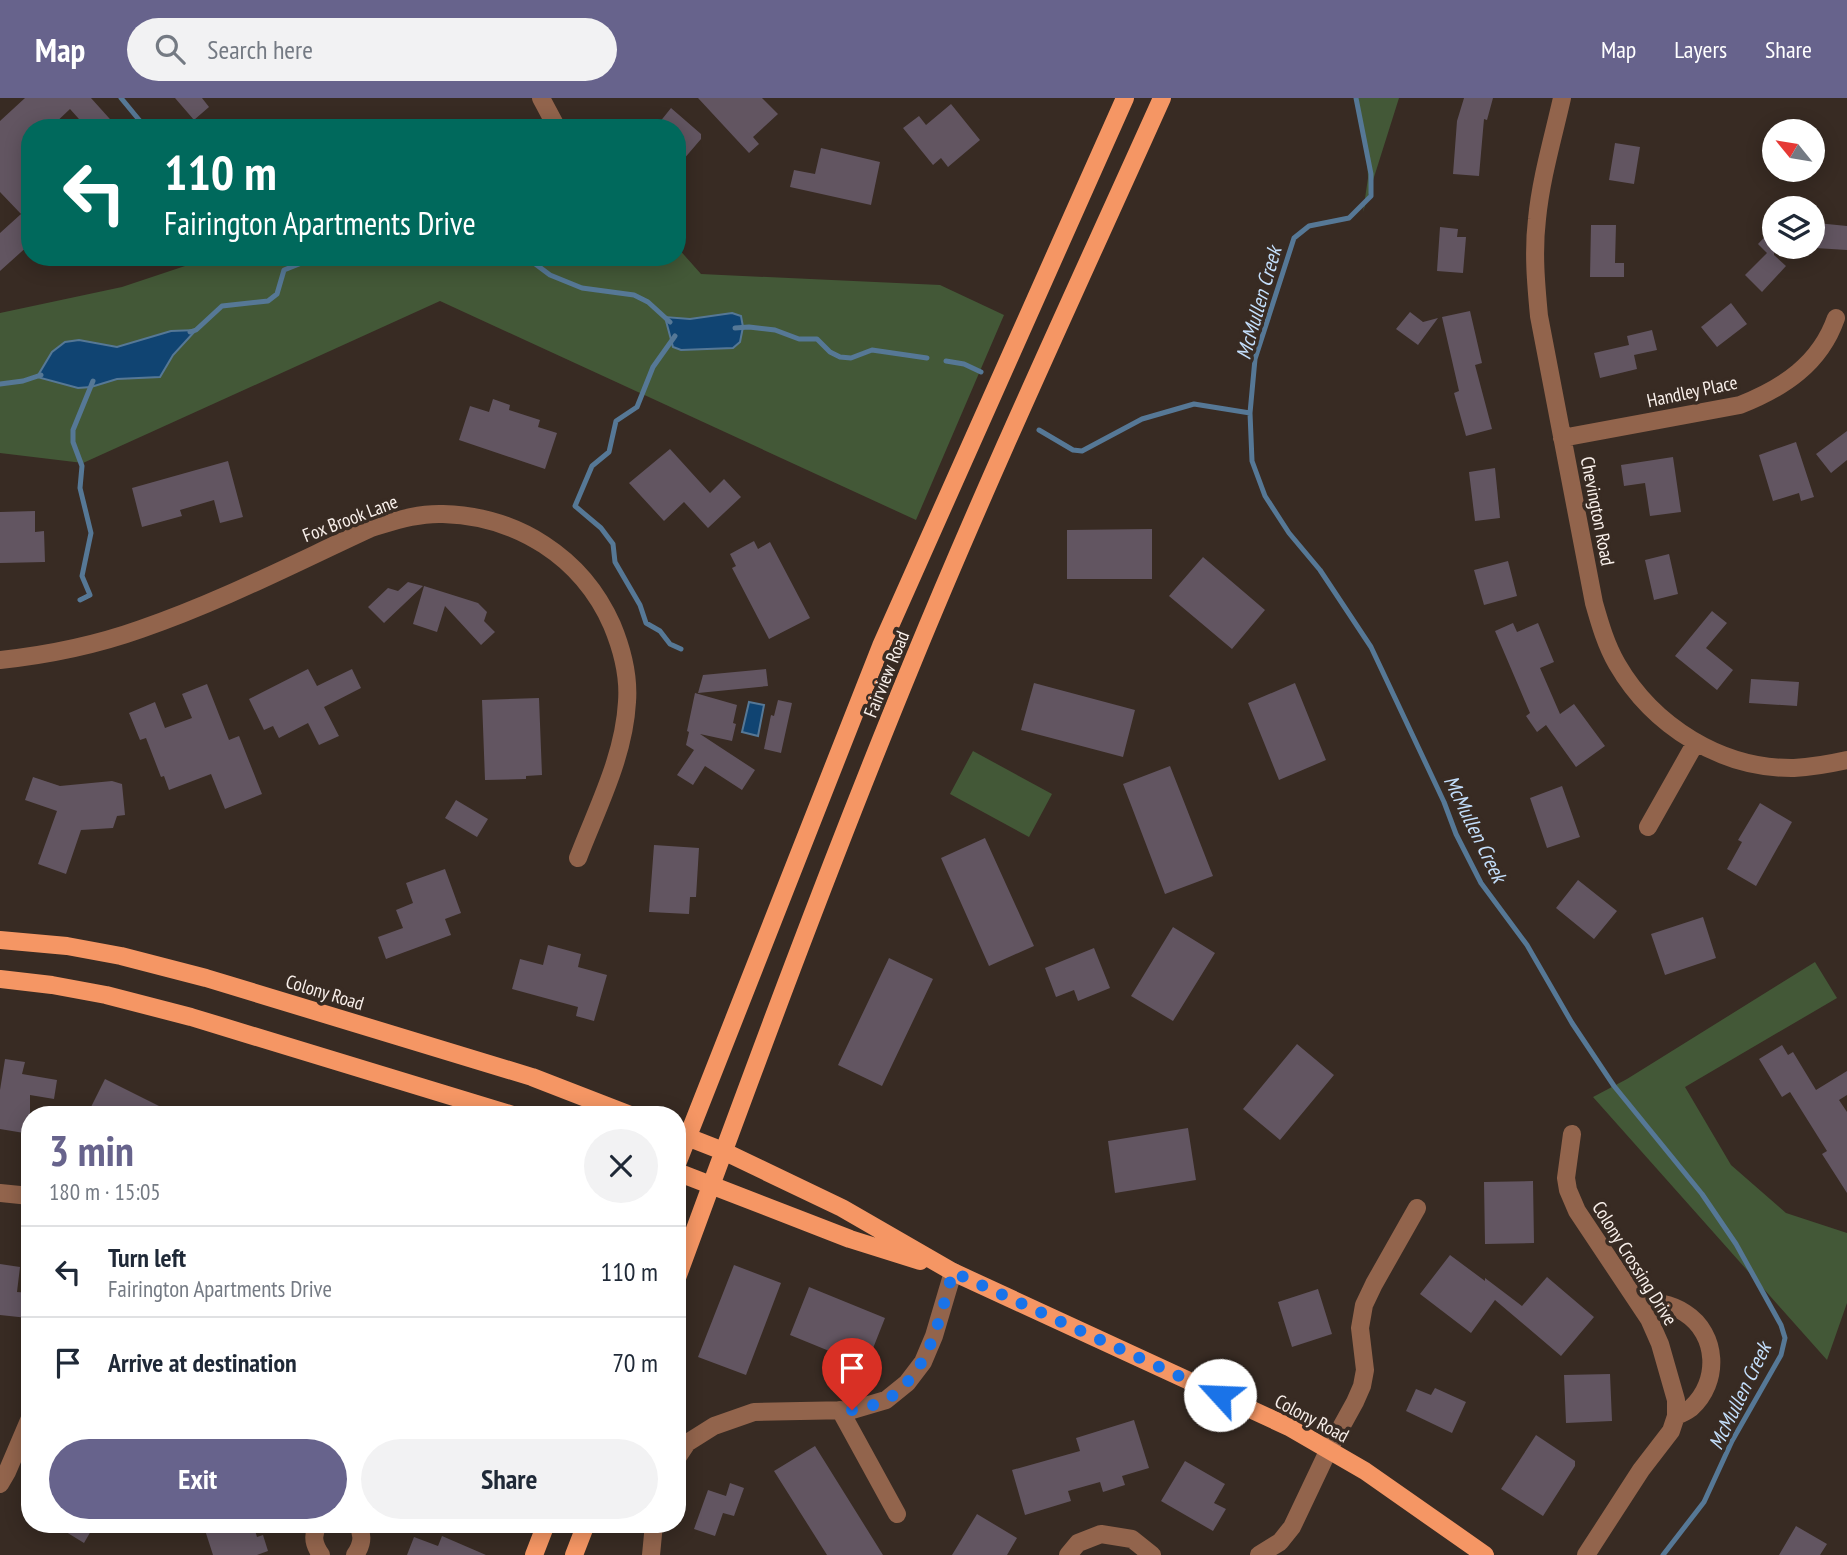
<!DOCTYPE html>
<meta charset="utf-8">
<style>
:root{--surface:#fff;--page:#f2f2f3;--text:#1f2937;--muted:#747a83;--line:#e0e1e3;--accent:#67638c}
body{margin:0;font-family:"PT Sans Narrow",sans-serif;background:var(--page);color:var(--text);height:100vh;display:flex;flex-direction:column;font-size:26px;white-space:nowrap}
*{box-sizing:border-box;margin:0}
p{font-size:23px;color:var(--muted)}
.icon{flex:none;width:38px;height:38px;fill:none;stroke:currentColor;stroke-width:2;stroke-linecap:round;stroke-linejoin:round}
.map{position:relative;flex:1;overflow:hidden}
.sheet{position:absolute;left:21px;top:1008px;width:665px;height:427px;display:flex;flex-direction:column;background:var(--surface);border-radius:28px;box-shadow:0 4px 18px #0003}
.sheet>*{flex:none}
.banner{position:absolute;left:21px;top:21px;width:665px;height:147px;border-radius:28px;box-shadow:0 4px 18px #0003;background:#00695c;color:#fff;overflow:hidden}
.needle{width:46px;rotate:300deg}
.buttons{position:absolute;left:1762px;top:21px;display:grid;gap:14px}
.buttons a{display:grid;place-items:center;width:63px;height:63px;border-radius:50%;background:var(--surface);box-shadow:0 4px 18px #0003;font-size:35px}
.pin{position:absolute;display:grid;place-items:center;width:60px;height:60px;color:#fff;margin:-72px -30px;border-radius:50% 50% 50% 0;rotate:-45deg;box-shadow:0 0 7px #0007}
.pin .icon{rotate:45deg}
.me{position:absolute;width:77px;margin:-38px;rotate:295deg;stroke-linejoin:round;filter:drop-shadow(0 0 5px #0008)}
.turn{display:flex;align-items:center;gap:24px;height:147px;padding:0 28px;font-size:32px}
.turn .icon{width:91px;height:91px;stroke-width:2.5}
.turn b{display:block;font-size:49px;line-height:60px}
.round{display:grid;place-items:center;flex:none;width:74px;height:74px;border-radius:37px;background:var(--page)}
.overview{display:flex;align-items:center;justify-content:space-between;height:119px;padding:0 28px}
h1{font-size:42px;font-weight:600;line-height:52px;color:var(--accent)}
.primary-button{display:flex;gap:14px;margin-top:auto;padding:14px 28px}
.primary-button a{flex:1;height:80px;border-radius:42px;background:var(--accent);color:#fff;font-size:28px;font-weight:600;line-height:80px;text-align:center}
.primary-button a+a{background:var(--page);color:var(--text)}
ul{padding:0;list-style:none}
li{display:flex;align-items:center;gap:21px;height:91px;padding:0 28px;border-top:2px solid var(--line)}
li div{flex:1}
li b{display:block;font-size:26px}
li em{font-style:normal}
header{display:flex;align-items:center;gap:42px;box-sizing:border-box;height:98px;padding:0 35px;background:var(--accent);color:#fff}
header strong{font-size:33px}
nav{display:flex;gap:38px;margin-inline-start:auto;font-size:24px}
.search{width:490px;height:63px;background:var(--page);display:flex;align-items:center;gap:18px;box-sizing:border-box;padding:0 24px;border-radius:38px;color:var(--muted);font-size:26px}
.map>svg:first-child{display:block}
.green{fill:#435837}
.water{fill:#104472;stroke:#567896;stroke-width:2}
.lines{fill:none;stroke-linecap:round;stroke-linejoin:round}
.stream{stroke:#567896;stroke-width:5}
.building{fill:#625561}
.minor{stroke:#92644c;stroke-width:18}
.major{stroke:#f59664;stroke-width:18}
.route{stroke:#1a73e8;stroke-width:12;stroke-dasharray:0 21.6}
.labels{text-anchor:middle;stroke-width:7;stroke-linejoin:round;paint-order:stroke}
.street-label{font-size:19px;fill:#f9f0eb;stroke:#382b23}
.water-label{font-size:21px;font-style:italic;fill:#c3defb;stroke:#382b23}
</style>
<header>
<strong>Map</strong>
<div class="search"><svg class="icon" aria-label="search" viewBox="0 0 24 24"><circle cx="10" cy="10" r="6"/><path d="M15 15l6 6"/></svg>Search here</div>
<nav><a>Map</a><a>Layers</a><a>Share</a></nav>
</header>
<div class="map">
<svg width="1847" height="1457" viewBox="0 0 1847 1457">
<rect width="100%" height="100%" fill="#382b23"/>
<path class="green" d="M1357 0H1399L1363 114 1368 80 1367 55Z
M677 149 701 176 940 187 1004 217 916 422 440 203 83 365 0 355V215L122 189 212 159H677Z
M973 653 1052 696 1029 739 950 696Z
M1815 864 1837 900 1685 989 1731 1067 1786 1115 1847 1135V1205L1827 1262 1593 999 1627 981Z"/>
<path class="water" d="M732 215 741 218 743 229 740 244 733 250 681 252 673 249 665 219 690 221Z
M196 232 173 257 160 279 117 281 91 289 78 290 37 279 52 254 65 244 79 242 117 249 171 233Z
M749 604 764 607 758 638 742 634Z"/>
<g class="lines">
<path class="stream" d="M121 0 140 23 149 30
M1356 0 1371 76V98L1349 120 1309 128 1294 140 1255 261 1250 315 1252 363 1265 398 1289 435 1320 472 1371 549 1444 704 1456 736 1481 785 1527 847 1572 925 1614 988 1702 1096 1736 1146 1781 1227 1785 1240 1781 1257 1732 1343 1704 1404 1663 1457
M526 159 550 177 582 190 634 197 648 204 670 224
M735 230 749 229 775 232 799 241H817L830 254 840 259 851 260 872 252 927 260
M190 234 196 232 222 208 268 203 277 196 284 172 309 162 340 159
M675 238 653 269 637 309 616 323 609 354 592 368 575 408 601 430 613 446 615 464 640 507 646 525 660 533 670 546 681 551
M946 263 964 266 981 274
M0 286 23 283 41 277
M1039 332 1073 352 1082 353 1142 321 1194 306 1250 315
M80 502 90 497 82 478 91 435 80 390 82 368 73 344V332L93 283"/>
</g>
<path class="building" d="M25 0H91L118 30H87L70 11 50 30H30V146L0 173V135L21 116 0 94V23Z
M175 0H202L209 9 194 22Z
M698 0H762L778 16 753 39 759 46 749 55Z
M1464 0H1493L1487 22 1484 21 1479 78 1453 76 1457 23Z
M951 6 980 42 948 69 941 60 933 67 903 30 919 18 926 27Z
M671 10 701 36V41L677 69V30H655Z
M1615 45 1640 49 1634 86 1609 82Z
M821 50 880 64 871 107 790 89 794 72 815 76Z
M1817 125 1847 128V152L1815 150Z
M1591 127H1616L1615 165H1624V179H1590Z
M1440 129 1458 131 1457 139H1466L1463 175 1437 173Z
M1774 129V157L1786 168 1762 194 1745 177 1767 155 1758 146Z
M1731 205 1747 226 1717 249 1701 229Z
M1470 213 1482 265 1475 267 1492 331 1466 338 1454 295 1459 293 1442 219Z
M1410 214 1423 224 1438 220 1418 247 1396 231Z
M1652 232 1657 252 1634 257 1637 271 1600 280 1594 255 1629 247 1627 238Z
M493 301 510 307 509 312 540 322 538 329 557 335 545 371 459 342 470 308 489 314Z
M1847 333V362L1831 375 1816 356Z
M1796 344 1814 399 1801 403 1799 395 1773 403 1759 357Z
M670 351 710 395 724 381 741 399 708 430 684 404 664 423 629 385Z
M1673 359 1681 414 1650 418 1645 385 1624 388 1621 367Z
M228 363 243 419 220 425 214 402 180 412 182 418 142 429 132 390Z
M1495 370 1500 420 1475 423 1469 374Z
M35 413V434L44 433 45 464 0 465V414Z
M1152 431V481H1067V432Z
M754 443 758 451 770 444 810 520 769 541 732 470 736 468 730 456Z
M1669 456 1678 496 1654 502 1645 462Z
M1203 459 1265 512 1232 551 1169 498Z
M1508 463 1517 498 1484 507 1474 472Z
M408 484 423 488 384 525 368 509 388 490 398 493Z
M424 488 478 505 487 514 484 523 495 534 481 547 445 508 437 534 413 526Z
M1712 513 1727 525 1706 550 1733 572 1717 592 1675 558Z
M1513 525 1517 534 1538 525 1554 564 1540 570 1560 616 1574 606 1605 648 1576 669 1546 627 1537 634 1526 618 1530 615 1495 533Z
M308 571 317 588 352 571 361 590 324 609 339 638 319 647 308 625 279 640 273 628 264 632 249 601Z
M766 571 768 588 698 595 703 577Z
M1751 581 1799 584 1797 608 1749 605Z
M1034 585 1135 612 1123 659 1021 632Z
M1295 585 1326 662 1279 682 1248 605Z
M207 586 229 642 239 638 262 696 225 711 211 676 169 692 164 678 161 679 146 640 140 642 129 615 155 604 165 630 192 620 182 596Z
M695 595 737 607 733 625 736 626 732 643 700 636 755 672 742 692 705 668 693 687 677 677 694 652 686 647 689 634 687 633Z
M539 600 542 677 526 678V681L485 682 482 602Z
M778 602 792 605 781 655 764 651 771 617 774 618Z
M1170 668 1213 778 1165 796 1123 686Z
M33 679 60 688 112 683 122 686 125 717 117 718 113 730 81 732 66 776 38 766 57 713 25 702Z
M1562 688 1580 739 1547 750 1530 700Z
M456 702 488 721 477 739 445 720Z
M1760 705 1792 724 1756 788 1727 771 1742 744 1738 742Z
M985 740 1034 848 989 868 941 760Z
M654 747 699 750 696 799H690L689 816 649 814Z
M445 771 461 815 445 821 451 837 386 861 378 839 403 830 396 812 413 805 406 785Z
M1578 782 1617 813 1594 841 1556 810Z
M1703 819 1716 860 1665 877 1651 836Z
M1173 829 1215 855 1173 923 1131 898Z
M548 847 581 856 578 869 607 877 594 923 576 918 578 909 512 891 520 861 543 867Z
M1094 850 1110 890 1078 903 1074 892 1056 899 1045 870Z
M889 860 933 881 882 988 838 967Z
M1297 946 1334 977 1280 1042 1243 1011Z
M1782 947 1788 957 1793 954 1816 992 1847 973V997L1839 1002 1847 1014V1095L1822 1056 1827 1053 1790 994 1782 999 1759 961Z
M5 961 25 964 22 976 57 982 54 1001 30 997V1036L0 1031V992Z
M105 981 177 1017H87Z
M1188 1030 1196 1082 1115 1095 1108 1043Z
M1533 1083 1534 1145 1485 1146 1484 1084Z
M1450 1157 1485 1183V1180L1522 1208 1547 1179 1594 1219 1561 1258 1495 1202 1471 1235 1420 1196Z
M0 1166 20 1169 17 1194 30 1195 28 1220 0 1217Z
M734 1167 781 1185 746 1277 698 1259Z
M809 1189 885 1220 866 1268 790 1237Z
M1318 1191 1332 1236 1292 1249 1278 1204Z
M1610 1276 1612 1323 1566 1325 1564 1277Z
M1435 1290 1466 1304 1452 1335 1406 1313 1416 1291 1431 1297Z
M1134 1322 1149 1370 1122 1378 1125 1387 1103 1394 1100 1384 1068 1393 1071 1403 1025 1417 1012 1372 1080 1353 1076 1340Z
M1536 1337 1575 1363V1368L1543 1418 1501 1391Z
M815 1348 883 1457H827L774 1373Z
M1185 1363 1225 1386 1214 1405 1226 1411 1213 1433 1161 1403Z
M730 1385 744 1390 734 1418 723 1415 715 1438 694 1431 708 1392 726 1398Z
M977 1416 1017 1440 1007 1457H952Z
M53 1426H95L84 1445Z
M203 1426H253L257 1439 263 1437 268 1453 257 1457H213Z
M1796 1428 1827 1446 1820 1457H1779Z
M442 1438 486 1457H407L414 1439 438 1448Z"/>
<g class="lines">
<path class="minor" d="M541 0 557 30
M1562 0C1553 40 1541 80 1537 121 1533 154 1536 186 1539 218L1594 505C1600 526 1606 547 1617 566 1653 628 1721 671 1794 670 1812 669 1829 666 1847 662
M1562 340 1740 307C1783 290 1820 266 1836 220
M0 562C47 557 96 547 141 531 220 504 295 465 371 430 395 423 418 415 443 416 517 418 582 459 612 527 622 551 629 578 627 604 624 659 597 710 578 760
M1648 729 1696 644
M1572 1036 1566 1080 1568 1092 1577 1113 1649 1221 1660 1246 1676 1302V1318L1671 1333 1641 1372 1586 1457
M0 1095 30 1098
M1637 1203C1654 1204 1670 1205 1685 1215 1718 1236 1720 1284 1691 1310 1687 1313 1681 1316 1676 1318
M840 1312 897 1416
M677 1360 687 1345 714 1328 754 1314 852 1312 886 1302 907 1285 923 1264 934 1238 953 1174
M0 1386 7 1374 30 1320
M319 1426C311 1437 314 1447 321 1457
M355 1457C362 1447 364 1437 357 1426
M651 1457 654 1426
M1068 1457 1078 1445 1101 1436 1132 1441 1152 1457
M1259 1457 1280 1444 1292 1429 1329 1351 1355 1304 1362 1288 1365 1272 1360 1230 1364 1207 1374 1186 1417 1110"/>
<path class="major" d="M0 842 67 848 121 858 206 880 532 979 630 1017
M0 881 52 887 106 897 191 919 513 1017
M677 1035 723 1053 842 1110 953 1174 1289 1329 1365 1373 1485 1457
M677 1066 881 548 1125 0
M677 1074 850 1141 920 1163
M677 1180C753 973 829 767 913 563 991 373 1078 187 1162 0
M534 1457 546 1426
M574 1457 586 1426"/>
</g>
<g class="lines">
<path class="route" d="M852 1312C863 1309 879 1307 888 1301 931 1272 939 1220 953 1174L1220 1297"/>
</g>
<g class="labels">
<g class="street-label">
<text transform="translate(1692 293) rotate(-12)" y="7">Handley Place</text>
<text transform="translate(1598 413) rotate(79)" y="7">Chevington Road</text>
<text transform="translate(350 420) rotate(-21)" y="7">Fox Brook Lane</text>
<text transform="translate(886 576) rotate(-68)" y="7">Fairview Road</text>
<text transform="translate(325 894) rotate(17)" y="7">Colony Road</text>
<text transform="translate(1635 1165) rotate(58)" y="7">Colony Crossing Drive</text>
<text transform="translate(1312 1320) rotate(28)" y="7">Colony Road</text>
</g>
<g class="water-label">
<text transform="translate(1259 205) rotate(-74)" y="7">McMullen Creek</text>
<text transform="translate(1475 731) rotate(64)" y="7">McMullen Creek</text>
<text transform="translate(1740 1298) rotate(-64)" y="7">McMullen Creek</text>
</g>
</g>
</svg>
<div class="buttons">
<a><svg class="needle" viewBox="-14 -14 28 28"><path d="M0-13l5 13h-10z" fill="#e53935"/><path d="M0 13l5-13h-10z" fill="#747a83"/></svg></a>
<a><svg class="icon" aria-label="layers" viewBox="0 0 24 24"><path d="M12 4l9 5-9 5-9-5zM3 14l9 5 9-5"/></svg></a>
</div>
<div class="pin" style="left:852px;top:1312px;background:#d93025"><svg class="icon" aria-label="arrive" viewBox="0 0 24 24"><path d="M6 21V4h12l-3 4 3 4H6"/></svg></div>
<svg class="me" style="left:1220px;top:1297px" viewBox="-20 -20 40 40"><circle r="19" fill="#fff"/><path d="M0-13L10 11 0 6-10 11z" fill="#1a73e8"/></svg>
<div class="banner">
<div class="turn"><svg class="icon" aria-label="left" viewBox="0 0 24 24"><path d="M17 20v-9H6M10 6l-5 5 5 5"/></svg><div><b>110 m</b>Fairington Apartments Drive</div></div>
</div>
<section class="sheet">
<div class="overview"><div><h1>3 min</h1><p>180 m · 15:05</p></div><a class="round"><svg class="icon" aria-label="close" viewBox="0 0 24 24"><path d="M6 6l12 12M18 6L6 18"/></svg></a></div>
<ul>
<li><svg class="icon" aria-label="left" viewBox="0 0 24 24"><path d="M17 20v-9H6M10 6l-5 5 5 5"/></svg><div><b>Turn left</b><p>Fairington Apartments Drive</p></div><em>110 m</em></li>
<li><svg class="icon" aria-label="arrive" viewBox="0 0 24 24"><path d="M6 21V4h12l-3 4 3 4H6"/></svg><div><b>Arrive at destination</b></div><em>70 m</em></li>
</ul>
<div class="primary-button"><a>Exit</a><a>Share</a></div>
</section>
</div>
